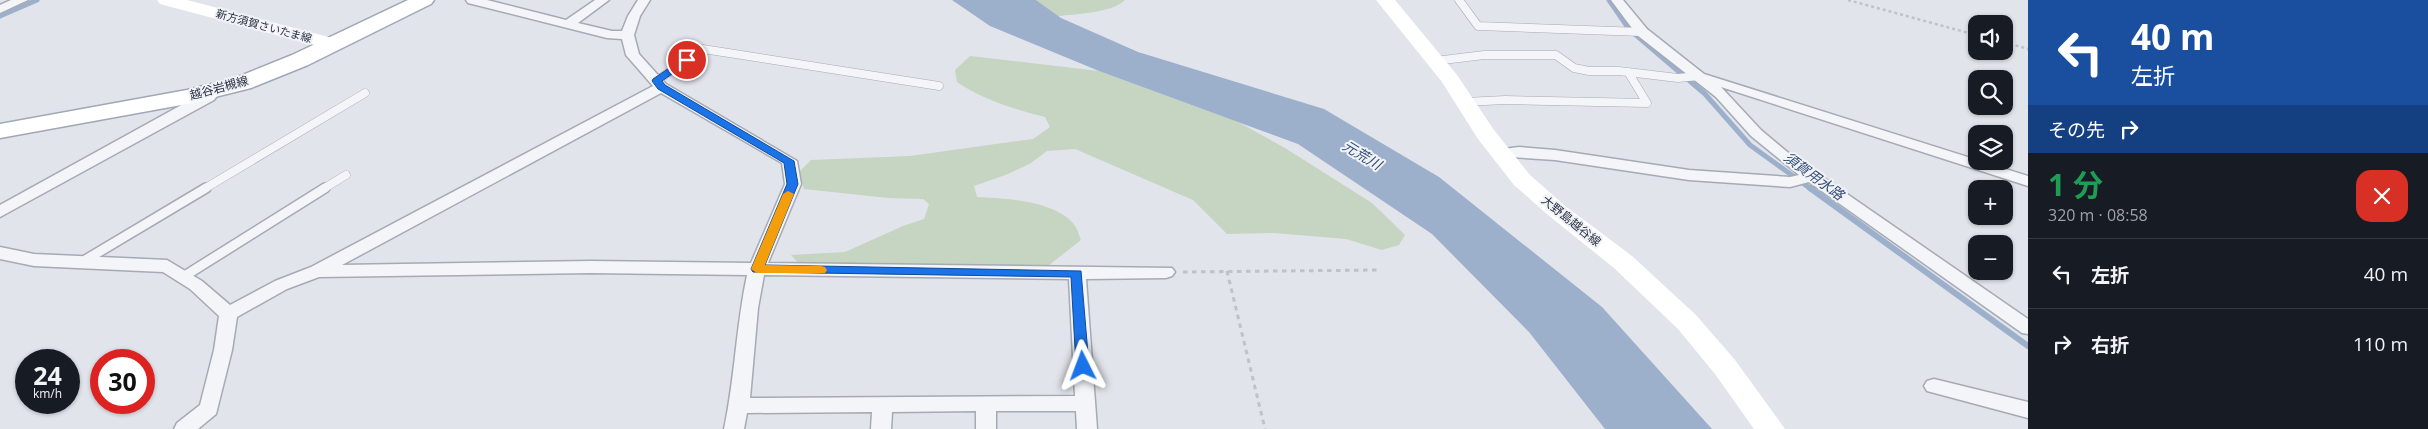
<!DOCTYPE html>
<html lang="ja">
<meta charset="utf-8">
<style>
:root{--surface:#171b24;--page:#242831;--text:#f1f3f6;--muted:#9ea1a6;--line:#363941}
body{margin:0;font-family:"Open Sans","Noto Sans JP",sans-serif;background:var(--page);color:var(--text);height:100vh;display:flex;flex-direction:column;font-size:19px;white-space:nowrap}
*{box-sizing:border-box;margin:0}
p{font-size:16px;color:var(--muted)}
.icon{flex:none;width:28px;height:28px;fill:none;stroke:currentColor;stroke-width:2;stroke-linecap:round;stroke-linejoin:round}
.map{position:relative;flex:1;overflow:hidden}
.panel{display:flex;flex-direction:column;background:var(--surface);width:400px}
.panel>*{flex:none}
.top-card{background:#1a4fa0;color:#fff;overflow:hidden}
.fabs{position:absolute;left:1968px;top:15px;display:grid;gap:10px}
.fabs a{display:grid;place-items:center;width:45px;height:45px;border-radius:10px;background:var(--surface);box-shadow:0 1px 4px #0004;font-size:25px}
.speed{position:absolute;left:15px;top:349px;display:flex;gap:10px;font-size:25px;font-weight:700;text-align:center}
.speed>*{display:grid;place-content:center;width:65px;height:65px;border-radius:50%;background:var(--surface);box-shadow:0 1px 4px #0004;line-height:1}
.speed small{font-size:12px;font-weight:400}
.speed .limit{border:8px solid #d22;background:#fff;color:#111}
.pin{position:absolute;display:grid;place-items:center;width:42px;height:42px;color:#fff;margin:-21px;border:2px solid #fff;border-radius:50%;box-shadow:0 1px 5px #0007}
.me{position:absolute;width:55px;margin:-28px;rotate:357deg;stroke-linejoin:round;filter:drop-shadow(0 0 4px #0008)}
.turn{display:flex;align-items:center;gap:18px;height:105px;padding:0 20px;font-size:22px}
.turn .icon{width:65px;height:65px;stroke-width:2.5}
.turn b{display:block;font-size:35px;line-height:42px}
.then{display:flex;align-items:center;height:48px;padding:0 20px;background:#0003;gap:10px;font-size:19px}
.round{display:grid;place-items:center;flex:none;width:52px;height:52px;border-radius:15px;background:var(--page)}
.summary{display:flex;align-items:center;justify-content:space-between;height:85px;padding:0 20px}
h1{font-size:30px;font-weight:700;line-height:38px;color:#1e9e55}
ul{padding:0;list-style:none}
li{display:flex;align-items:center;gap:15px;height:70px;padding:0 20px;border-top:1px solid var(--line)}
li div{flex:1}
li b{display:block;font-size:19px}
li em{font-style:normal}
main{display:flex;flex:1;min-height:0}
.map>svg:first-child{display:block}
.green{fill:#c6d4c2}
.water{fill:#9cafcb}
.lines{fill:none;stroke-linecap:round;stroke-linejoin:round}
.stream-far1{stroke:#9cafcb;stroke-width:5}
.stream{stroke:#9cafcb;stroke-width:6}
.service-far1-casing{stroke:#a6aab4;stroke-width:9}
.service-casing{stroke:#a6aab4;stroke-width:12}
.minor-casing{stroke:#a6aab4;stroke-width:3}
.primary-casing{stroke:#a0a7b6;stroke-width:3}
.path-far1{stroke:#bfc2c9;stroke-width:2.5;stroke-dasharray:3 3;stroke-linecap:butt}
.path{stroke:#bfc2c9;stroke-width:3;stroke-dasharray:4.5 4.5;stroke-linecap:butt}
.service-far1{stroke:#f4f5f8;stroke-width:8}
.service{stroke:#f4f5f8;stroke-width:9}
.minor{fill:#f4f5f8;fill-rule:evenodd}
.secondary{fill:#fff;fill-rule:evenodd}
.primary{fill:#fff;fill-rule:evenodd}
.route{fill:#1a73e8;stroke:#114b97}
.slow{fill:#f59e0b}
.labels{text-anchor:middle;stroke-width:4;stroke-linejoin:round;paint-order:stroke}
.far-street-label{font-size:11px;fill:#293042;stroke:#f1f3f7}
.street-label{font-size:12px;fill:#293042;stroke:#f1f3f7}
.water-label{font-size:14px;font-style:italic;fill:#334c77;stroke:#f1f3f7}
</style>
<main>
<div class="map">
<svg width="2028" height="429" viewBox="0 0 2028 429">
<rect width="100%" height="100%" fill="#e1e4ea"/>
<path class="green" d="M1036 0H1125C1112 13 1076 14 1058 16Z
M970 56 1099 71 1238 122 1285 148 1372 203 1405 235 1399 245 1382 250 1346 239 1274 233 1227 234 1193 200 1075 149 1047 151 1031 163 1008 174 974 186 977 197C1004 198 1058 201 1075 226 1078 230 1079 236 1081 240L1049 265 801 266 791 255 845 252 903 226 924 219 929 204 923 199 888 198 804 189 799 172 811 160 910 156 1003 143 1033 139 1050 127 1045 117C1014 109 983 100 957 82L955 70Z"/>
<path class="water" d="M952 0H1036L1061 18 1138 52 1324 109 1439 177 1602 307 1712 429H1605L1529 332 1432 234 1298 144 1099 71 990 26Z"/>
<g class="lines">
<path class="stream-far1" d="M1609 0 1629 29 1705 94 1750 145 1811 189
M0 16 37 0"/>
<path class="stream" d="M1810 188 2028 346"/>
<g class="service-far1-casing">
<path id="service-far1" d="M1459 0 1478 26 1642 32
M1435 61 1484 55H1556L1574 68 1589 71H1619L1678 78 1699 76
M656 81 703 49 939 86
M1465 102 1505 100 1647 103 1628 72
M204 189 365 93
M323 189 346 175"/>
</g>
<g class="service-casing">
<path id="service" d="M82 262 206 188
M183 277 325 188"/>
</g>
<g class="minor-casing">
<path id="minor" d="M11 0H28L0 13V5Z
M466 0H487L566 20 595 0H609L578 23 612 31H622L628 16 638 0H650L640 16 634 35 639 54 666 84 797 161 801 184 768 263 1172 268 1175 272 1172 276 1166 278 1086 279 1097 429H1077L1076 411H996V429H976V411L892 412 891 429H871L872 412 747 413 744 429H724C735 378 736 326 747 275L591 273 319 277 287 289 237 317 232 350 216 414 198 429H174L177 423 200 405 214 350 219 316 190 289 163 272 34 266 0 259V247L34 254 167 260 202 281 230 305 275 281 311 267 653 86 626 55 622 39 607 38 468 3ZM661 93 782 163 785 184 751 263 591 261 342 265ZM764 275 1069 279 1075 396 750 398 758 308Z
M1611 0H1623L1647 29 1704 74 2028 176V186L1721 87 1761 130 1792 156 2028 319V334L2022 333 1809 182 1790 187 1689 180 1555 160 1496 156 1493 153 1496 150 1519 147 1555 150 1689 170 1790 177 1799 175 1751 136 1716 97 1637 35Z
M214 87 221 91 214 100 0 217V205Z
M1934 379 2028 402V418L1927 391 1924 386 1927 381Z"/>
</g>
<g class="primary-casing">
<path id="primary" d="M408 0H434L431 4 308 65 251 88 187 104 0 138V124L187 90 235 78 292 55Z"/>
</g>
<path class="path-far1" d="M1848 0 1976 35
M2004 42 2028 49"/>
<path class="path" d="M1227 271 1265 429
M1183 272 1377 270"/>
<use href="#service-far1" class="service-far1"/>
<use href="#service" class="service"/>
<use href="#minor" class="minor"/>
<path class="secondary" d="M157 0H187L340 40 343 44 340 48 333 50 160 4Z
M1376 0H1395L1457 75 1494 130 1530 175 1564 205 1632 256 1696 315 1735 360 1785 429H1754L1715 374 1678 329 1614 268 1548 215 1514 185 1478 139 1442 82Z"/>
<use href="#primary" class="primary"/>
</g>
<path class="route" d="M684 58 692 60 662 81 665 85 794 161 798 184 765 265 1081 271 1089 366 1087 369H1078L1076 366 1071 277 753 272 751 269 787 184 784 163 658 89 652 81 653 79Z"/>
<path class="slow" d="M788 191 794 194 765 265 821 266 825 267 827 270 825 273H757L751 269 783 194Z"/>
<g class="labels">
<g class="far-street-label">
<text transform="translate(264 26) rotate(15)" y="4">新方須賀さいたま線</text>
</g>
<g class="street-label">
<text transform="translate(219 88) rotate(-15)" y="4">越谷岩槻線</text>
<text transform="translate(1571 221) rotate(39)" y="4">大野島越谷線</text>
</g>
<g class="water-label">
<text transform="translate(1362 155) rotate(31)" y="5">元荒川</text>
<text transform="translate(1814 176) rotate(36)" y="5">須賀用水路</text>
</g>
</g>
</svg>
<div class="fabs">
<a><svg class="icon" aria-label="sound" viewBox="0 0 24 24"><path d="M4 9h4l5-4v14l-5-4H4zM17 9q2 3 0 6"/></svg></a>
<a><svg class="icon" aria-label="search" viewBox="0 0 24 24"><circle cx="10" cy="10" r="6"/><path d="M15 15l6 6"/></svg></a>
<a><svg class="icon" aria-label="layers" viewBox="0 0 24 24"><path d="M12 4l9 5-9 5-9-5zM3 14l9 5 9-5"/></svg></a>
<a>+</a>
<a>−</a>
</div>
<div class="speed"><div>24<small>km/h</small></div><div class="limit">30</div></div>
<div class="pin" style="left:687px;top:60px;background:#d93025"><svg class="icon" aria-label="arrive" viewBox="0 0 24 24"><path d="M6 21V4h12l-3 4 3 4H6"/></svg></div>
<svg class="me" style="left:1083px;top:366px" viewBox="-20 -20 40 40"><path d="M0-17L14 15 0 8-14 15z" fill="#1a73e8" stroke="#fff" stroke-width="4"/></svg>
</div>
<section class="panel">
<div class="top-card">
<div class="turn"><svg class="icon" aria-label="left" viewBox="0 0 24 24"><path d="M17 20v-9H6M10 6l-5 5 5 5"/></svg><div><b>40 m</b>左折</div></div>
<div class="then">その先<svg class="icon" aria-label="right" viewBox="0 0 24 24"><path d="M7 20v-9h11M14 6l5 5-5 5"/></svg></div>
</div>
<div class="summary"><div><h1>1 分</h1><p>320 m · 08:58</p></div><a class="round" style="background:#d93025;color:#fff"><svg class="icon" aria-label="close" viewBox="0 0 24 24"><path d="M6 6l12 12M18 6L6 18"/></svg></a></div>
<ul>
<li><svg class="icon" aria-label="left" viewBox="0 0 24 24"><path d="M17 20v-9H6M10 6l-5 5 5 5"/></svg><div><b>左折</b></div><em>40 m</em></li>
<li><svg class="icon" aria-label="right" viewBox="0 0 24 24"><path d="M7 20v-9h11M14 6l5 5-5 5"/></svg><div><b>右折</b></div><em>110 m</em></li>
</ul>
</section>
</main>
